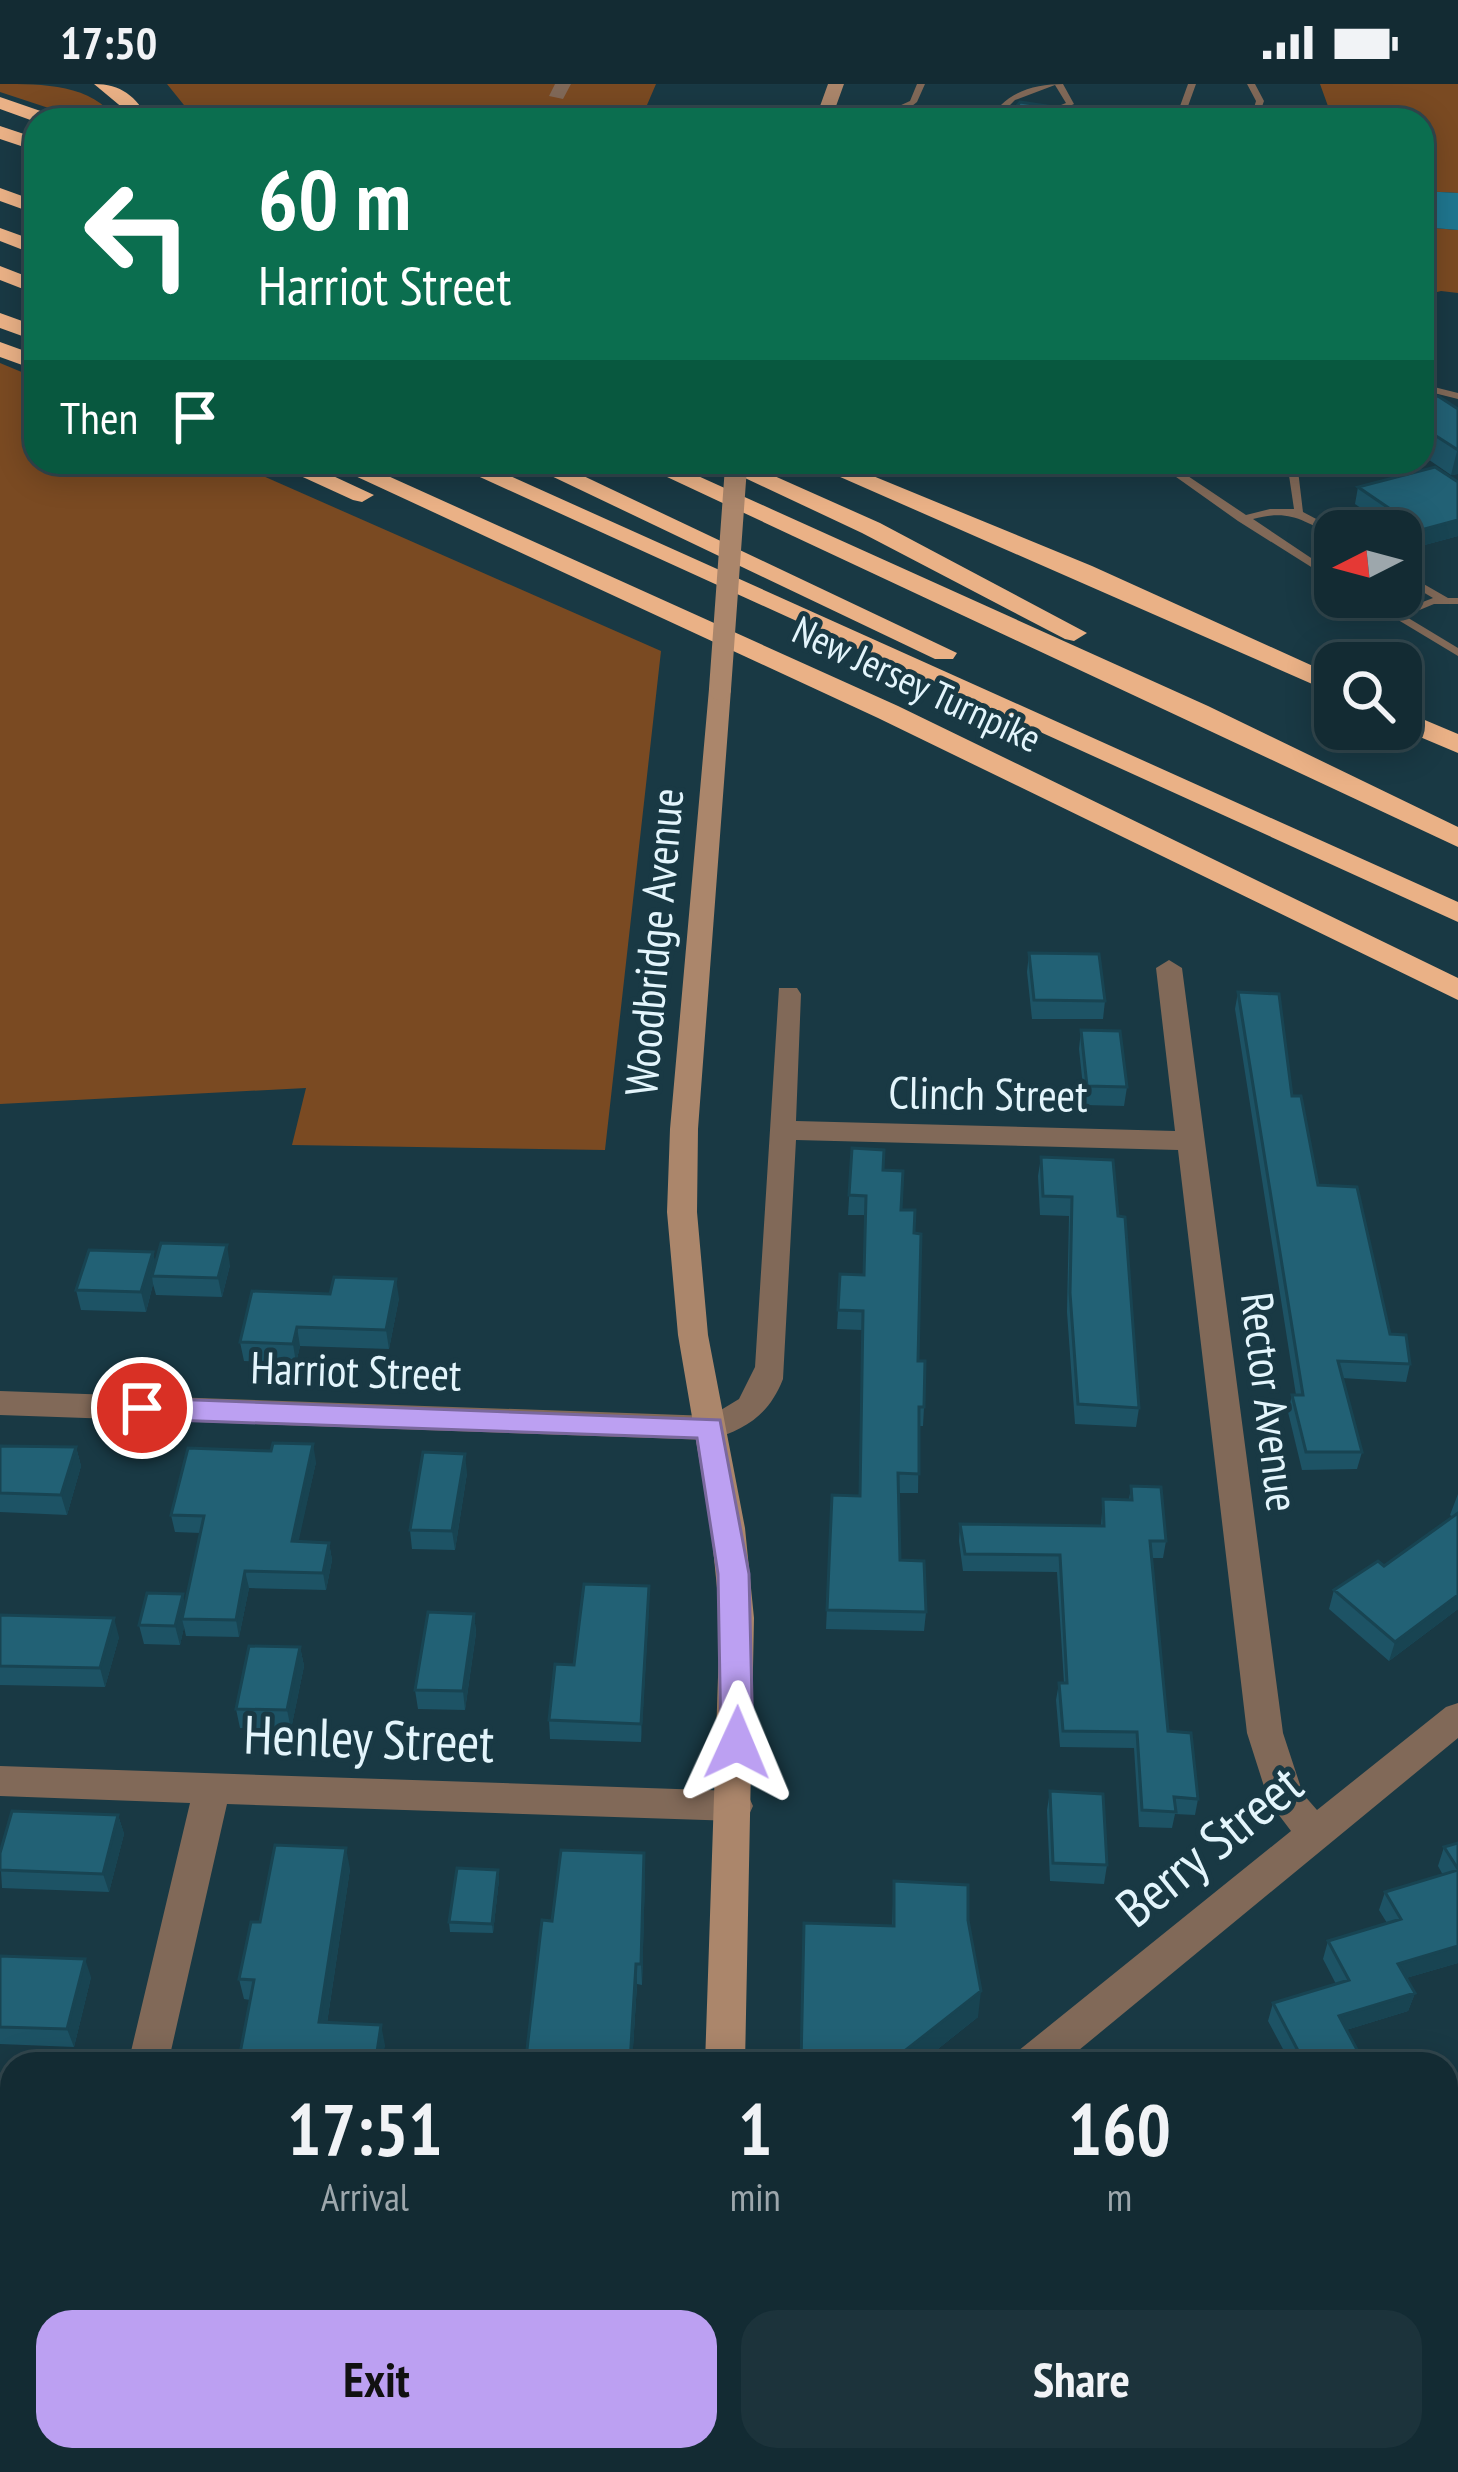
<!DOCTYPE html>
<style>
:root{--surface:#132b33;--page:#1c333b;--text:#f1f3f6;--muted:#9da7ac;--line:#32474e;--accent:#bca0f2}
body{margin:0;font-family:"PT Sans Narrow",sans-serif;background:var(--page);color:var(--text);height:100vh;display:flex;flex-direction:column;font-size:45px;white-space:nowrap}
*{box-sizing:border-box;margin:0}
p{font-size:39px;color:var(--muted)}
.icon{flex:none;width:66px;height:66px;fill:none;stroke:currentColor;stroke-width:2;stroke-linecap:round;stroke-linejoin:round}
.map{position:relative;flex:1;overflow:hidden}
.drawer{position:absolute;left:0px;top:1968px;width:1458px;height:420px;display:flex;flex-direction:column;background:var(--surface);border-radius:36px 36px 0 0;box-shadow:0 6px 30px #0003,0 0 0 3px var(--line)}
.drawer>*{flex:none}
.banner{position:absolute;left:24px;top:24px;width:1410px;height:366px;border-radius:36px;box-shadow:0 6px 30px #0003,0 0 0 3px var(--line);background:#0b6e4f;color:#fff;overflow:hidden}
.needle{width:78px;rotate:264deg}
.buttons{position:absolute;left:1314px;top:426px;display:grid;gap:24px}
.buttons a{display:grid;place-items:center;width:108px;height:108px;border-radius:24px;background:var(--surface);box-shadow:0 6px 30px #0003,0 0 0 3px var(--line);font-size:60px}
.pin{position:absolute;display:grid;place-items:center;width:102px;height:102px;color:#fff;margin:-51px;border:6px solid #fff;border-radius:50%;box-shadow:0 3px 12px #0007}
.me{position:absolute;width:132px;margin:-66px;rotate:1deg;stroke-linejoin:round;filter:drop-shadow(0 0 9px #0008)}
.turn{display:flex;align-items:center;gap:42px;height:252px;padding:0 36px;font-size:54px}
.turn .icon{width:156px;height:156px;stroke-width:2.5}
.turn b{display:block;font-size:84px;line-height:102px}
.then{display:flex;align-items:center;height:114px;padding:0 36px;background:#0003;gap:24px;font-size:45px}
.eta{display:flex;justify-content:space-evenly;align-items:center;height:204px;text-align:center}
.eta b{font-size:72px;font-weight:600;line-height:84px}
.cta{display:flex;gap:24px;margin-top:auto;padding:24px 36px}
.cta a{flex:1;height:138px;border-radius:36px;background:var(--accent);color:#111;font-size:48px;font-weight:600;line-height:138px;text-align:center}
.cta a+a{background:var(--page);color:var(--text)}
.status{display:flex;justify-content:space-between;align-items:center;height:84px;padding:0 60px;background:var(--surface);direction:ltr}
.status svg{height:33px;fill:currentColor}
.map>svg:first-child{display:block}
.green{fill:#7a4a22}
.water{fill:#1f768f}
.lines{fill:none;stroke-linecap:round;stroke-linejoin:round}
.lane{fill:#816958;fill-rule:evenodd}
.street{fill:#816958;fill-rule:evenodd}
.secondary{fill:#ab866b;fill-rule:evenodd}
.highway{fill:#eab186;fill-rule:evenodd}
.secondary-bridge-far1{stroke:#ab866b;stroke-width:18}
.secondary-bridge{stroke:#ab866b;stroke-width:22}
.wall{fill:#1d5365}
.shaded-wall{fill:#184452}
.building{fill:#226175;stroke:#184452;stroke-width:3}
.route{fill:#bca0f2;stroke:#7a689d;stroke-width:3}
.labels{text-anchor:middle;stroke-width:10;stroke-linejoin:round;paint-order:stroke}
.far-street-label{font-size:39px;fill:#e3f5fc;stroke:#193944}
.street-label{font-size:45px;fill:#e3f5fc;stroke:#193944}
.near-street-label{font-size:54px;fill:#e3f5fc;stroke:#193944}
</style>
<div class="status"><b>17:50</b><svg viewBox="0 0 49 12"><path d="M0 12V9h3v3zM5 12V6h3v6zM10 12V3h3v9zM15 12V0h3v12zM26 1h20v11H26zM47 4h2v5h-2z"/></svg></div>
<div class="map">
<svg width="1458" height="2388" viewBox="0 0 1458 2388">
<rect width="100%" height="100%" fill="#193944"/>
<path class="green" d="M0 0C43 0 93 0 116 36H85L0 8Z
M167 0H656L647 21 777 31 732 36H196Z
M1320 0H1458V109L1422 107V36H1333Z
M1422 143 1458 146V209L1441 207 1422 212Z
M0 279 36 294V378H231L661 567 605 1066 292 1061 306 1004 0 1020Z"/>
<path class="water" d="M1422 107 1458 109V146L1422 143Z"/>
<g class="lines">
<path class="lane" d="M917 0H925L917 18 912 22 1001 21C1017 5 1041 0 1063 0L1074 20 1055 29 1090 36H1071L1003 25 826 27 822 25 826 23 899 22 910 17ZM1055 1 1066 19 1046 27 1009 22 1015 16Z
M1188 0H1196L1183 36H1175Z
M1247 0H1255L1264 17 1259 31 1215 36H1190L1253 27 1256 17Z
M1422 300 1458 309V315L1422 306Z
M1155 378H1167L1246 431 1270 425H1294L1287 378H1297L1303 428 1339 447H1335V452C1302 437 1291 425 1253 435L1335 490V498L1238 437Z
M1401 487 1448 514H1458V520H1434L1405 532 1458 564V572L1360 513H1373L1397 528 1433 514 1401 495Z
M485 2376H509L515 2388H491Z"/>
<path class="street" d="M555 0H571L563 15 549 12Z
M1169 876 1182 884 1283 1649 1303 1710 1317 1726 1446 1623 1458 1619V1654L1062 1980H1012L1018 1967 1291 1747 1269 1718 1247 1649 1178 1066 796 1056 783 1295C769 1331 746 1345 710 1356L0 1331V1307L711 1332 739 1315 755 1283 779 904H797L801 910 796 1037 1175 1047 1156 884Z
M0 1682 735 1707 748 1711 753 1722 748 1733 735 1737 227 1720 168 1980H128L190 1719 0 1712Z
M35 2376H79L76 2388H32Z
M901 2376H952L957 2388H906Z"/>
<path class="secondary" d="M828 0H844L831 36H815Z
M720 598 731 605 698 1045 697 1128 708 1251 745 1444 754 1534 745 1980H705L720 1534 711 1444 678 1251 667 1128 670 1045 709 605Z
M518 2376H571L566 2388H513Z"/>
<path class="highway" d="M94 0C121 0 136 12 149 36H129L124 25Z
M0 13 55 32 58 36 36 38 0 25Z
M0 42 36 54V67L0 55Z
M0 104 36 117V130L0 117Z
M0 144 36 157V171L0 157Z
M0 182 36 196V210L0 196Z
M0 229 36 242V257L0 244Z
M0 258 36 271V286L0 273Z
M270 378H303L374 411 362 418 353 416Z
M325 378H357L898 622 1458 894V916L878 634Z
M447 378H479L1458 818V838Z
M522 378H554L957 569 953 575H935Z
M635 378H667L1208 622 1458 743V763Z
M711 378H743L880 439 1087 549 1074 557 1065 555 862 449Z
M806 378H839L1092 482 1335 592V610Z
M1401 626 1458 650V669L1401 645Z"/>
<path class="secondary-bridge-far1" d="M735 386 736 378"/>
<path class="secondary-bridge" d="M720 605 736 383"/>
</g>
<path class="wall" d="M1422 316 1458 325V390L1451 391 1422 371Z
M1458 398V452L1417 463 1401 452V447H1394L1355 420 1358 403Z
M1029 869 1105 917 1103 935H1032L1027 888Z
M1238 908 1292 1012 1318 1101 1390 1250 1410 1280 1406 1298 1342 1294 1362 1368 1357 1385 1302 1386 1288 1328 1292 1311H1296L1235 925Z
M1081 946 1127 1003 1124 1022 1085 1021 1079 965Z
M852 1064 883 1086 901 1126 924 1323 923 1342H919L918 1409H898L900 1476 926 1528 924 1547 826 1545 832 1411 859 1412 862 1246 837 1245 840 1190 864 1191 865 1131H848Z
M1041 1073 1118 1132 1139 1324 1136 1343 1075 1340 1067 1228 1069 1132 1040 1131 1038 1092Z
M153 1168 155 1179 230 1181 222 1213 156 1211 153 1200 146 1228 81 1226 76 1206Z
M330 1210 399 1214 389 1265 300 1262 296 1279 244 1277 240 1258Z
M0 1362 76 1363 81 1382 67 1431 0 1428Z
M316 1378 298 1457 329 1459 332 1476 326 1506 249 1504 239 1553 186 1552 184 1543 180 1561 144 1560 139 1541 185 1520 201 1449 175 1448 171 1431Z
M467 1389 455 1466 412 1465 410 1446Z
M1131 1402 1166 1457 1163 1474H1152L1168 1647 1198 1715 1195 1731 1175 1730 1172 1744 1139 1743 1134 1664 1060 1663 1056 1616 1059 1599H1064L1057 1488 963 1487 959 1457 960 1440 1101 1442 1103 1415 1129 1416Z
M1458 1410V1525L1389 1577 1329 1525 1334 1506 1384 1482 1453 1433 1450 1431Z
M649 1521 641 1658 550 1655 549 1636 574 1581Z
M474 1530 476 1549 465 1626 418 1625 415 1606Z
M0 1531 119 1553 105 1603 0 1601Z
M300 1563 304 1582 291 1645 240 1644 236 1625Z
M1050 1707 1107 1781 1104 1800 1050 1797 1047 1726Z
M118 1731 124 1750 109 1808 2 1804 0 1769Z
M1458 1759V1879L1406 1894 1415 1909 1408 1927 1346 1946 1359 1980H1291L1268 1937 1273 1919 1336 1900 1323 1875 1328 1857 1387 1839 1379 1826 1385 1808 1443 1791 1438 1782 1444 1763Z
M350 1785 327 1939 385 1961 383 1968 526 1974 552 1837 645 1790 642 1901 637 1900 632 1979 238 1980 250 1916 244 1915 239 1895 260 1838Z
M498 1786 499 1795 493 1849 450 1848 449 1838Z
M894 1797 968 1836 978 1933 919 1980H801L892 1842Z
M0 1872 91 1893 74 1963 0 1960Z
M0 2047 12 2048V2130H0Z
M1458 2267V2304L1446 2282 1448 2271Z"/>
<path class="shaded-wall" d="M1458 366V390L1451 391 1457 367Z
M1458 436V452L1417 463 1421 446Z
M227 1161 230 1181 222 1213 218 1194Z
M153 1168 157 1188 152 1192 153 1200 146 1228 141 1208Z
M396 1195 399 1214 389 1265 386 1246Z
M297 1243 300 1262 296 1279 293 1260Z
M313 1360 316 1378 295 1474 292 1457Z
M76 1363 81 1382 67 1431 61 1411Z
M465 1370 467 1389 455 1466 452 1447Z
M329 1459 332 1476 326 1506 323 1489Z
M245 1487 249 1504 239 1553 236 1536Z
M649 1502V1521L641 1658V1640Z
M183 1510 187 1529 182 1535 184 1543 180 1561 175 1542Z
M1458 1511V1525L1389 1577 1395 1558Z
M474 1530 476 1549 465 1626 463 1607Z
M114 1534 119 1553 105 1603 100 1584Z
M300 1563 304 1582 291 1645 287 1626Z
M118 1731 124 1750 109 1808 103 1790Z
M346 1764 350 1785 324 1959 319 1938Z
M644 1769 645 1790 642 1901 641 1880Z
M498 1786 499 1795 493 1849 492 1840Z
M1458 1862V1879L1392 1898 1398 1880Z
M85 1875 91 1893 74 1963 67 1945Z
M636 1880 637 1900 632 1980H630Z
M981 1907 978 1933 919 1980H888Z
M1415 1909 1408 1927 1333 1950 1339 1932Z
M381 1941 385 1961 382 1980 377 1968Z
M1361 1973 1359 1980H1337Z
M335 2376H371L356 2388H320Z"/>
<path class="building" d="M1020 18 1053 23 1046 36H1006Z
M1438 312 1458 325V366L1422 343V316Z
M1435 383 1458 398V436L1421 446 1358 403Z
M1029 869 1099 870 1105 917 1034 916Z
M1238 908 1279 910 1292 1012H1301L1318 1101 1357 1103 1390 1250 1406 1251 1410 1280 1338 1277 1362 1368H1306L1292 1311H1303Z
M1081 946 1120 947 1127 1003 1087 1002Z
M852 1064 884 1066 883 1086 903 1087 901 1126H915L914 1149 921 1150 918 1277H925L924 1323H919V1390L898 1389 900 1476 924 1477 926 1528 827 1526 832 1411 860 1412 863 1227 838 1226 840 1190 864 1191 866 1112 849 1111Z
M1041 1073 1113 1076 1118 1132 1125 1133 1139 1324 1078 1320 1070 1209 1072 1113 1043 1112Z
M161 1159 227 1161 218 1194 152 1192Z
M89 1166 153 1168 141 1208 76 1206Z
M334 1193 396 1195 386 1246 297 1243 293 1260 240 1258 252 1207 330 1210Z
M273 1359 313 1360 292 1457 329 1459 323 1489 245 1487 236 1536 182 1535 204 1432 171 1431 188 1364 271 1367Z
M0 1362 76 1363 61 1411 0 1409Z
M423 1368 465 1370 452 1447 410 1446Z
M1131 1402 1161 1403 1166 1457H1150L1168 1647 1191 1649 1198 1715 1174 1713 1176 1728 1142 1726 1137 1648 1063 1647 1059 1599H1067L1060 1471 965 1470 960 1440 1104 1442 1103 1415 1132 1416Z
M1458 1429V1511L1395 1558 1334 1506 1378 1477 1384 1482Z
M584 1500 649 1502 641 1640 549 1636 555 1580 574 1581Z
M147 1509 183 1510 175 1542 139 1541Z
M428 1528 474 1530 463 1607 415 1606Z
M0 1531 114 1534 100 1584 0 1582Z
M249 1562 300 1563 287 1626 236 1625Z
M1050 1707 1103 1710 1107 1781 1053 1779Z
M12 1727 118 1731 103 1790 0 1786V1769Z
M1458 1759V1785L1444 1763Z
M275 1761 346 1764 319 1938 381 1941 377 1968 526 1974 542 1836 552 1837 561 1766 644 1769 641 1880H636L630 1979 648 1980H238L254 1896 239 1895 251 1838H260Z
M457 1784 498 1786 492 1840 449 1838Z
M1458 1786V1862L1398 1880 1415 1909 1339 1932 1361 1973 1337 1980H1305L1273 1919 1349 1896 1328 1857 1401 1835 1385 1808Z
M894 1797 968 1801V1836L981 1907 888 1980H831L827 1976 822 1980H801L804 1839 894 1842Z
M0 1872 85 1875 67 1945 0 1943Z
M0 2047 12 2048V2113H0Z
M1458 2267V2289L1448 2271Z
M146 2376H335L320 2388H130Z
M631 2376H834L844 2388H617Z
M1088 2376H1199L1203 2380 1195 2388H1091L1084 2380Z"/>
<path class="route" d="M142 1314 720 1336 749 1490 753 1659 749 1668 737 1672 726 1668 721 1659 718 1490 697 1354 142 1335 128 1324Z"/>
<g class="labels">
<g class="far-street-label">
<text transform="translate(917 600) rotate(25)" y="14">New Jersey Turnpike</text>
</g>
<g class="street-label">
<text transform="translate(654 858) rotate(-85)" y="16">Woodbridge Avenue</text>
<text transform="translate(988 1010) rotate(1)" y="16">Clinch Street</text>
<text transform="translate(356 1287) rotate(2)" y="16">Harriot Street</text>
<text transform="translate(1270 1318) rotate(83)" y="16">Rector Avenue</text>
</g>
<g class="near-street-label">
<text transform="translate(369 1655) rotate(2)" y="19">Henley Street</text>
<text transform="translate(1209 1762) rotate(-39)" y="19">Berry Street</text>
</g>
</g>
</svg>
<div class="buttons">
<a><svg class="needle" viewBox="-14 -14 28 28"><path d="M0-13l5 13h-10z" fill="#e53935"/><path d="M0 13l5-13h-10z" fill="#9da7ac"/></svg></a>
<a><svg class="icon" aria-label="search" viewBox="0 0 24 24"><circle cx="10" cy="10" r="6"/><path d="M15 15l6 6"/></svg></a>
</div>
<div class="pin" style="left:142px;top:1324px;background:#d93025"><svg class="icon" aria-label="arrive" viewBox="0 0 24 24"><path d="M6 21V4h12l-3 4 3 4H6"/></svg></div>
<svg class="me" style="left:737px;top:1659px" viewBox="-20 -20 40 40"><path d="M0-17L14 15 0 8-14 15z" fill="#bca0f2" stroke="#fff" stroke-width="4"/></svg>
<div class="banner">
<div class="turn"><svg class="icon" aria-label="left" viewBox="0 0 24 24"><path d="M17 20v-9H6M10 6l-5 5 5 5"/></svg><div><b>60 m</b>Harriot Street</div></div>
<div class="then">Then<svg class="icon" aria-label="arrive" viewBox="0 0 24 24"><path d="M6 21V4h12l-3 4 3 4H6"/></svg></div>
</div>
<section class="drawer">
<div class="eta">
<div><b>17:51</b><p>Arrival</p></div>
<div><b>1</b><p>min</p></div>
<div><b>160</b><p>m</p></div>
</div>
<div class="cta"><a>Exit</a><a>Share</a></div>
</section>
</div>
